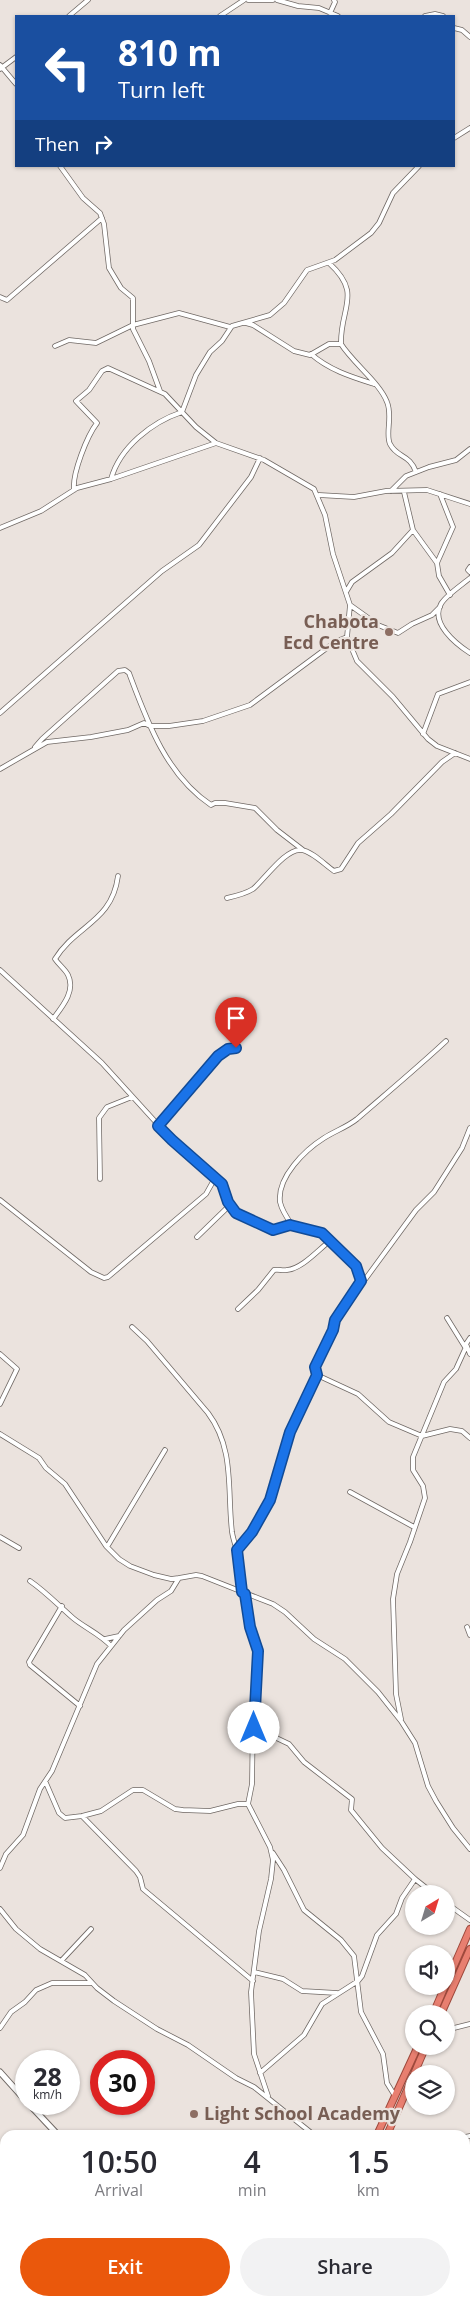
<!DOCTYPE html>
<style>
:root{--surface:#fff;--page:#f2f2f3;--text:#2b2b33;--muted:#7c7c81;--accent:#ea580c}
body{margin:0;font-family:"Open Sans",sans-serif;background:var(--page);color:var(--text);height:100vh;display:flex;flex-direction:column;font-size:19px;white-space:nowrap}
*{box-sizing:border-box;margin:0}
p{font-size:16px;color:var(--muted)}
.icon{flex:none;width:28px;height:28px;fill:none;stroke:currentColor;stroke-width:2;stroke-linecap:round;stroke-linejoin:round}
.map{position:relative;flex:1;overflow:hidden}
.side{position:absolute;left:0px;top:2130px;width:470px;height:176px;display:flex;flex-direction:column;background:var(--surface);border-radius:15px 15px 0 0;box-shadow:0 1px 4px #0004}
.side>*{flex:none}
.top-card{position:absolute;left:15px;top:15px;width:440px;height:152px;border-radius:0px;box-shadow:0 1px 4px #0004;background:#1a4fa0;color:#fff;overflow:hidden}
.needle{width:32px;rotate:38deg}
.controls{position:absolute;left:405px;top:1885px;display:grid;gap:10px}
.controls a{display:grid;place-items:center;width:50px;height:50px;border-radius:50%;background:var(--surface);box-shadow:0 1px 4px #0004;font-size:25px}
.speed{position:absolute;left:15px;top:2050px;display:flex;gap:10px;font-size:25px;font-weight:700;text-align:center}
.speed>*{display:grid;place-content:center;width:65px;height:65px;border-radius:50%;background:var(--surface);box-shadow:0 1px 4px #0004;line-height:1}
.speed small{font-size:12px;font-weight:400}
.speed .limit{border:8px solid #d22;background:#fff;color:#111}
.pin{position:absolute;display:grid;place-items:center;width:42px;height:42px;color:#fff;margin:-51px -21px;border-radius:50% 50% 50% 0;rotate:-45deg;box-shadow:0 0 5px #0007}
.pin .icon{rotate:45deg}
.me{position:absolute;width:55px;margin:-28px;rotate:0deg;stroke-linejoin:round;filter:drop-shadow(0 0 4px #0008)}
.turn{display:flex;align-items:center;gap:18px;height:105px;padding:0 20px;font-size:22px}
.turn .icon{width:65px;height:65px;stroke-width:2.5}
.turn b{display:block;font-size:35px;line-height:42px}
.then{display:flex;align-items:center;height:48px;padding:0 20px;background:#0003;gap:10px;font-size:19px}
.eta{display:flex;justify-content:space-evenly;align-items:center;height:85px;text-align:center}
.eta b{font-size:30px;font-weight:600;line-height:35px}
.button{display:flex;gap:10px;margin-top:auto;padding:10px 20px}
.button a{flex:1;height:58px;border-radius:30px;background:var(--accent);color:#fff;font-size:20px;font-weight:600;line-height:58px;text-align:center}
.button a+a{background:var(--page);color:var(--text)}
.map>svg:first-child{display:block}
.lines{fill:none;stroke-linecap:round;stroke-linejoin:round}
.minor-casing{stroke:#706965;stroke-width:5.5}
.tertiary-casing{stroke:#706965;stroke-width:7}
.trunk-casing{stroke:#9e493c;stroke-width:8}
.minor{stroke:#fff;stroke-width:4}
.tertiary{stroke:#fff;stroke-width:5}
.trunk{stroke:#e87f70;stroke-width:6}
.route-casing{stroke:#114b97;stroke-width:12}
.route{stroke:#1a73e8;stroke-width:9}
.education-dot{fill:#8d6e63;stroke:#ebe3de;stroke-width:2}
.labels{text-anchor:middle;stroke-width:4.5;stroke-linejoin:round;paint-order:stroke}
.education-label{font-size:18px;font-weight:bold;fill:#785e54;stroke:#ebe3de;text-anchor:end}
</style>
<div class="map">
<svg width="470" height="2306" viewBox="0 0 470 2306">
<rect width="100%" height="100%" fill="#ebe3de"/>
<g class="lines">
<g class="minor-casing">
<path id="minor" d="M248 0H273
M277 0 298 6 319 8 338 16
M330 13 335 2 334 0
M69 16 88 0
M220 16 244 0
M425 16 435 14 443 16
M454 28 462 30 470 37
M0 65 16 84
M0 69 16 57
M454 138 470 128
M60 166 83 198 100 213 104 224 109 268 121 288 133 298V329L149 361 160 391
M329 263C363 294 340 307 341 344 353 363 380 383 387 402 393 416 385 434 390 444 397 458 410 454 416 472
M0 297 7 300 102 218
M246 323 253 325 294 351 310 355 329 344H341
M55 346 69 340 96 343 133 325 179 313 230 327
M311 354C329 370 352 377 374 384
M111 479 216 443
M74 490C72 474 87 436 97 423L76 401 89 390 102 371 108 368 165 394 196 427 216 443 264 460 314 489 325 515 333 554 350 605 347 637 357 661 393 697 428 739 437 746 470 759
M391 491 406 476 429 467 456 460 470 449
M404 492 413 530 437 563 439 576 450 595
M319 495 354 497 386 491 427 490 470 504
M0 528 41 511 77 488 111 479C120 447 152 422 182 412L196 375 210 352 222 341 232 326 270 315 284 303 307 270 335 260 371 233 379 223 393 193 419 166
M437 563 453 527 440 494
M470 567 468 570 470 572
M470 578C463 584 445 596 441 604 430 623 456 644 470 653
M346 592 352 582 392 553 413 530
M350 605 378 625 398 633 412 624 432 615 440 607
M0 713 162 571 199 545 251 477 260 458
M423 734 438 694 470 682
M35 747 42 739 118 671 125 670 129 673C147 721 166 775 211 805L215 803H225L255 808 277 830 303 850
M0 769 47 742 91 737 128 730 144 723 150 726H169L203 721 250 705 335 642 347 637
M227 898C236 896 245 894 253 889 264 880 286 848 301 850 312 851 325 865 334 871L341 869 358 843 391 814 442 762 455 753
M0 970 102 1063 172 1140 222 1184 228 1203 236 1213 273 1230 290 1225 322 1233 356 1266 361 1281
M53 1019C62 1007 76 991 68 975 65 969 59 965 55 959 76 925 112 922 118 876
M158 1126 218 1056 228 1049 236 1048
M470 1128 462 1148 434 1192 416 1210 339 1315 315 1367 317 1375 358 1394 389 1422 422 1436 450 1429 462 1431 470 1438
M100 1179 99 1118 107 1107 132 1097
M0 1200 91 1272 104 1278 108 1277 206 1194 215 1178
M292 1225C287 1218 282 1211 280 1202 277 1177 305 1150 324 1138 335 1131 347 1127 357 1119 387 1093 417 1068 446 1041
M197 1237 230 1205
M238 1309 258 1290 274 1270C279 1269 282 1271 287 1270 302 1269 319 1249 331 1240
M447 1318 465 1347
M132 1327 147 1341 208 1413C235 1449 227 1490 232 1532 233 1539 236 1547 238 1554 240 1567 240 1580 242 1593
M470 1338 466 1344 470 1354
M0 1354 17 1369 0 1404
M0 1434 39 1458 46 1468 65 1484 106 1546 119 1559 130 1566 154 1575 171 1579 179 1578
M350 1492 414 1527
M0 1537 19 1548
M107 1547 165 1450
M237 1550 252 1532 270 1500 290 1432 317 1375
M30 1581C46 1592 58 1605 73 1618 85 1628 100 1634 111 1646
M245 1594 250 1627 258 1651 253 1716 252 1784 248 1804 270 1847 273 1860 271 1879 259 1931 251 1992 254 2054 268 2096
M62 1606 29 1662 30 1665 80 1706
M467 1627 470 1635
M105 1639 119 1636
M401 1719 396 1694 393 1599 397 1574 410 1542 425 1498 423 1486 413 1470V1457L444 1382 456 1369 466 1347
M254 1721 266 1733 289 1744 304 1762 352 1799 351 1810 382 1848 415 1879 434 1894
M46 1783 59 1813 65 1818 82 1816 101 1811 133 1790H143L175 1809 183 1810 210 1811 238 1804H248
M82 1816 136 1871 140 1877 143 1889 253 1981
M273 1853 284 1870 304 1910 341 1940 354 1956 361 2012 383 2054 387 2083 395 2096
M0 1868 6 1854 23 1835 40 1789 52 1771 97 1664 124 1630 157 1600 171 1591 179 1578 196 1575 202 1576 273 1604 285 1612 314 1639 345 1659 378 1692 401 1721 415 1743 428 1786 436 1801 453 1828 470 1849
M446 1903 470 1920
M0 1909 16 1929 40 1949 85 1975 97 1988 114 2001 157 2029 188 2045 236 2078 254 2087 314 2135
M62 1960 91 1929
M254 1972 283 1979 302 1991 337 1993
M0 2028 11 2012 25 2002 36 1990 52 1983H92
M446 2030 470 2024
M260 2073 304 2035 322 2004 358 1981 362 1976 377 1935 396 1914 402 1898 415 1879
M465 2137 470 2136
M465 2186 470 2188
M0 2202H5
M465 2288 470 2278
M76 2306 82 2301
M374 2306 385 2301
M456 2306 458 2301"/>
</g>
<g class="tertiary-casing">
<path id="tertiary" d="M0 2072 26 2101
M29 2104 58 2135
M209 2301 214 2306"/>
</g>
<g class="trunk-casing">
<path id="trunk" d="M446 1984 470 1929
M433 2014 445 1986
M441 2014 470 1949
M414 2074 426 2046
M377 2135 418 2046
M387 2135 414 2074
M300 2306 302 2301
M310 2306 312 2301"/>
</g>
<use href="#minor" class="minor"/>
<use href="#tertiary" class="tertiary"/>
<use href="#trunk" class="trunk"/>
</g>
<g class="lines">
<g class="route-casing">
<path id="route" d="M236 1048 228 1049 218 1056 158 1126 172 1140 222 1184 228 1202 236 1213 273 1230 290 1225 322 1233 356 1266 361 1281 335 1320 333 1330 315 1367 317 1375 290 1432 270 1500 252 1532 237 1550 242 1592 245 1594 250 1627 258 1651 254 1728"/>
</g>
<use href="#route" class="route"/>
</g>
<g class="education-dot">
<circle cx="389" cy="632" r="5"/>
<circle cx="194" cy="2114" r="5"/>
</g>
<g class="labels">
<g class="education-label">
<text x="379" y="628">Chabota<tspan x="379" dy="21">Ecd Centre</tspan></text>
<text x="204" y="2120" text-anchor="start">Light School Academy</text>
</g>
</g>
</svg>
<div class="controls">
<a><svg class="needle" viewBox="-14 -14 28 28"><path d="M0-13l5 13h-10z" fill="#e53935"/><path d="M0 13l5-13h-10z" fill="#7c7c81"/></svg></a>
<a><svg class="icon" aria-label="sound" viewBox="0 0 24 24"><path d="M4 9h4l5-4v14l-5-4H4zM17 9q2 3 0 6"/></svg></a>
<a><svg class="icon" aria-label="search" viewBox="0 0 24 24"><circle cx="10" cy="10" r="6"/><path d="M15 15l6 6"/></svg></a>
<a><svg class="icon" aria-label="layers" viewBox="0 0 24 24"><path d="M12 4l9 5-9 5-9-5zM3 14l9 5 9-5"/></svg></a>
</div>
<div class="speed"><div>28<small>km/h</small></div><div class="limit">30</div></div>
<div class="pin" style="left:236px;top:1048px;background:#d93025"><svg class="icon" aria-label="arrive" viewBox="0 0 24 24"><path d="M6 21V4h12l-3 4 3 4H6"/></svg></div>
<svg class="me" style="left:254px;top:1728px" viewBox="-20 -20 40 40"><circle r="19" fill="#fff"/><path d="M0-13L10 11 0 6-10 11z" fill="#1a73e8"/></svg>
<div class="top-card">
<div class="turn"><svg class="icon" aria-label="left" viewBox="0 0 24 24"><path d="M17 20v-9H6M10 6l-5 5 5 5"/></svg><div><b>810 m</b>Turn left</div></div>
<div class="then">Then<svg class="icon" aria-label="right" viewBox="0 0 24 24"><path d="M7 20v-9h11M14 6l5 5-5 5"/></svg></div>
</div>
<section class="side">
<div class="eta">
<div><b>10:50</b><p>Arrival</p></div>
<div><b>4</b><p>min</p></div>
<div><b>1.5</b><p>km</p></div>
</div>
<div class="button"><a>Exit</a><a>Share</a></div>
</section>
</div>
